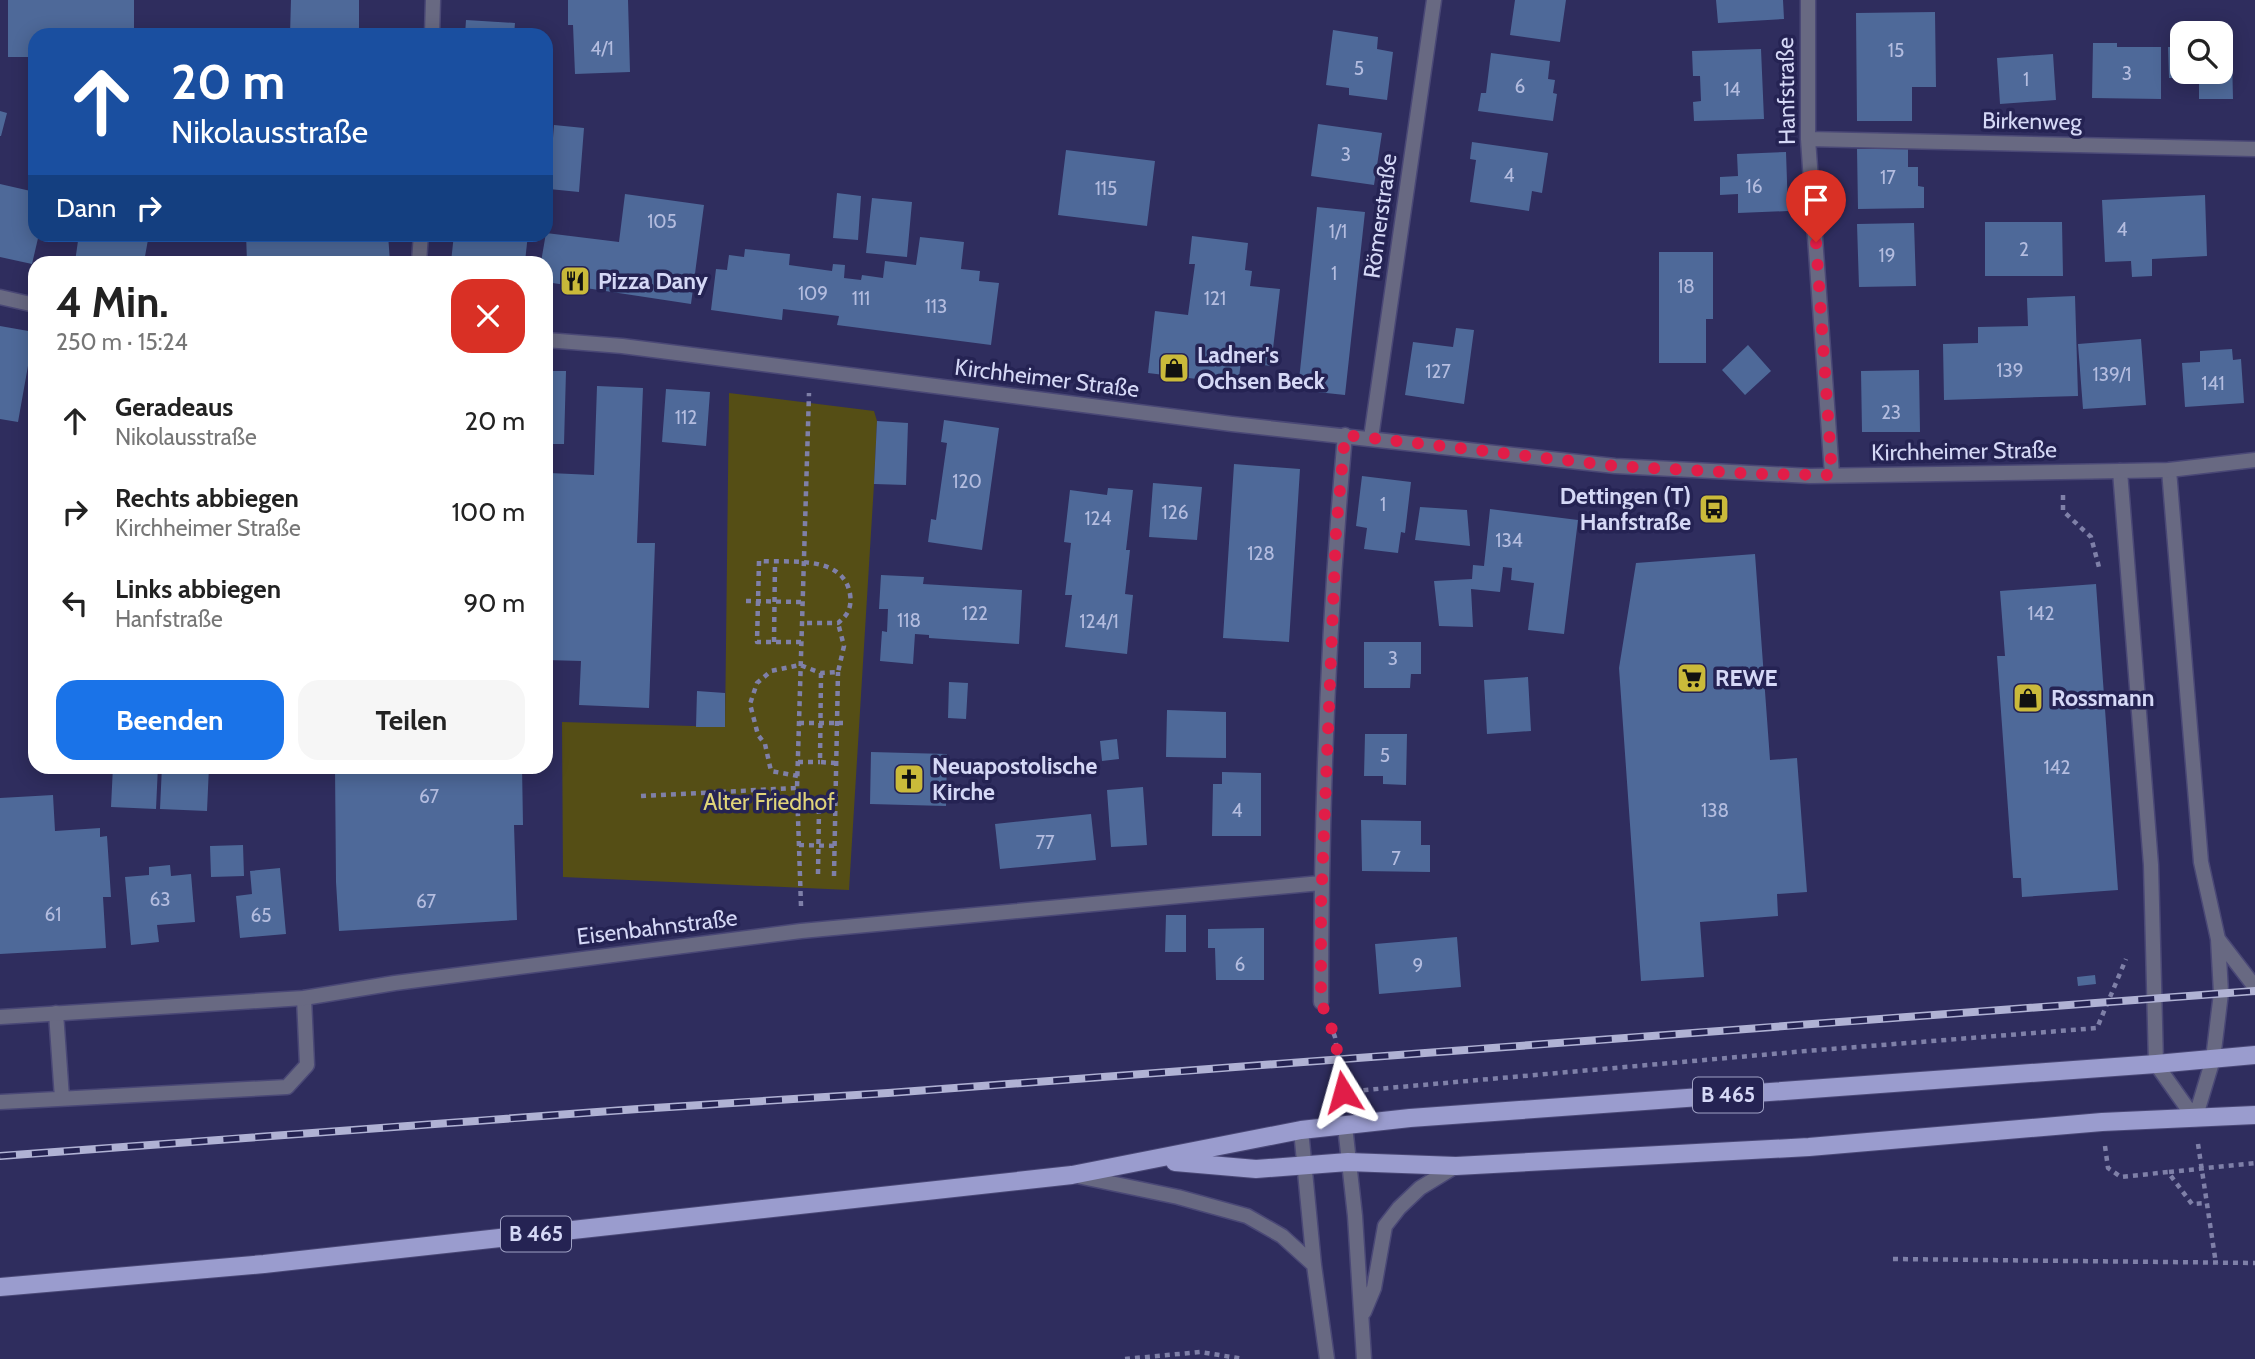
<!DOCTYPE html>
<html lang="de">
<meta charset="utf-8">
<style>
:root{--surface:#fff;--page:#f6f6f6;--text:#222;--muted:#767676;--accent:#1a73e8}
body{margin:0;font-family:Cabin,sans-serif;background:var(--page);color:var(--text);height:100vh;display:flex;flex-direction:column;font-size:26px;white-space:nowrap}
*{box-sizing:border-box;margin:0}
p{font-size:23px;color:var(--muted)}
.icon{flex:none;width:38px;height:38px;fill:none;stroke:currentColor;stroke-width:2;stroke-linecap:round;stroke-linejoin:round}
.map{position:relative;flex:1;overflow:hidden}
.sheet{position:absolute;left:28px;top:256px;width:525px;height:518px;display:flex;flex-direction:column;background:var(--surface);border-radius:21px;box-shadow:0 4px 18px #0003}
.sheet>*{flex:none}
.top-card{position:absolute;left:28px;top:28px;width:525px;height:214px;border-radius:21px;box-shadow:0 4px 18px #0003;background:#1a4fa0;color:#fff;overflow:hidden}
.controls{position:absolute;left:2170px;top:21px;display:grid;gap:14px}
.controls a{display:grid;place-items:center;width:63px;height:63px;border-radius:14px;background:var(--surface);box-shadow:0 4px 18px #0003;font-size:35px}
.pin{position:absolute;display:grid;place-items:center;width:60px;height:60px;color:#fff;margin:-72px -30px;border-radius:50% 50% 50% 0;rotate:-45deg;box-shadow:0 0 7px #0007}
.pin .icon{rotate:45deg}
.me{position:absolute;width:77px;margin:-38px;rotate:352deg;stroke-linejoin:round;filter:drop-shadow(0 0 5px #0008)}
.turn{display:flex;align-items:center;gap:24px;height:147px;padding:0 28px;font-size:32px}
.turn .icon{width:91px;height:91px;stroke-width:2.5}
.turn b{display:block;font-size:49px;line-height:60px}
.then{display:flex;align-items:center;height:66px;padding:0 28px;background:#0003;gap:14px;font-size:26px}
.round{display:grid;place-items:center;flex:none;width:74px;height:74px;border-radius:21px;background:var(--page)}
.head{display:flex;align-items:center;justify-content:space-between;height:119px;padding:0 28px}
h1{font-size:42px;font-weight:800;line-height:52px}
.primary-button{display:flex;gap:14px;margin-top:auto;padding:14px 28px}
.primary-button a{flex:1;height:80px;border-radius:21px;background:var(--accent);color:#fff;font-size:28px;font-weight:800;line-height:80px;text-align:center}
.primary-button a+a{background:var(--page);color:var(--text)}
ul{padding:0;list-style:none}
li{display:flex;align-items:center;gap:21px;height:91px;padding:0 28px}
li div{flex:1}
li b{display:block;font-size:26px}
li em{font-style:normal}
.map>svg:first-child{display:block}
.green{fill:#554e15}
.building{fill:#4e6999}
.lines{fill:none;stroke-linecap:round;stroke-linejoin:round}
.service-casing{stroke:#4a4876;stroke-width:17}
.minor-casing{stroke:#4a4876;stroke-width:17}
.tertiary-casing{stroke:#4a4876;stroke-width:17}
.primary-casing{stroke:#4a4876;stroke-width:20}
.path{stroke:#7f80a8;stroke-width:4.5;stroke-dasharray:5 5;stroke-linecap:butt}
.service{stroke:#686982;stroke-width:14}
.minor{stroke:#686982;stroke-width:14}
.tertiary{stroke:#686982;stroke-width:14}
.primary{stroke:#9a9cce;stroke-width:18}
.rail-casing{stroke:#b0b2d4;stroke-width:8}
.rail{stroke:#252353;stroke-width:5;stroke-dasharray:16;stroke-linecap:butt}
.route{stroke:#e11d48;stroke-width:12;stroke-dasharray:0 21.6}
.labels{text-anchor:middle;stroke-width:7;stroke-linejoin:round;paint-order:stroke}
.number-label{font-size:19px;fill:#b3bcdf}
.shield{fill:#252353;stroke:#a0a2c5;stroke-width:2}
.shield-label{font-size:21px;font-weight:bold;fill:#d5d8f6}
.street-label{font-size:23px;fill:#d5d8f6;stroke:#252353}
.poi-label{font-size:23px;font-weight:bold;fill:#d5d8f6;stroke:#252353;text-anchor:start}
.park-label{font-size:23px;fill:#e0d479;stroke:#252353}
</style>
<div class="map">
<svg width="2255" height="1359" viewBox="0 0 2255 1359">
<rect width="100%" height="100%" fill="#2f2d5e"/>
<path class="green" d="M729 393 874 411 877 421 874 484 849 890 563 877 562 722 725 727Z"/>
<path class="building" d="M8 0H134V35H35V57H8Z
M291 0H359V35H290Z
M568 0H628L630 72 575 74 573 25H568Z
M1515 0H1566L1560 42 1510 35Z
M1716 0H1783L1784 19 1718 23Z
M1935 12 1936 87H1912V121H1857L1856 13Z
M466 20 515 23 514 35H465Z
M1333 30 1378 37 1377 49 1393 52 1387 100 1349 95V88L1326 85Z
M2093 43H2117V47H2161V99L2092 98Z
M2168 47H2182V72H2221V55H2232L2233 99H2199V78H2169Z
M1761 49 1764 119 1694 121 1693 102 1701 101 1700 76H1693L1692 51Z
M1491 53 1550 61 1548 79 1555 80 1553 93 1557 94 1553 121 1478 111 1481 93H1486Z
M2053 54 2056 100 2000 104 1997 58Z
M0 111 7 113 1 136H0Z
M1318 124 1382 133 1374 185 1311 176Z
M554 125 584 128 579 192 549 189Z
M1472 142 1548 153 1542 193 1532 191 1529 211 1470 202 1476 160 1470 159Z
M1857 149H1908V167H1918V186L1924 187V208L1858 209Z
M1066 150 1155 161 1147 226 1058 215Z
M1786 152 1788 211 1738 213V194L1720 195V177L1738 176 1737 154Z
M0 184 35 192V234H39L32 264 0 257Z
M837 193 861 196 858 240 833 238Z
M625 194 704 205 691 304 546 282V262H541L546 233 619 242Z
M2205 195 2207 256 2152 259V276L2132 277 2131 261 2105 262 2102 200Z
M872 198 912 202 907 257 866 253Z
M1317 207 1365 212 1345 395 1298 390Z
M1985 222H2062L2063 276H1985Z
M1914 223 1916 286 1859 287 1857 224Z
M79 234H149L144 262H75Z
M246 234H388L390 262H247Z
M454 234H528L525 262H451Z
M1192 236 1248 243 1245 270 1252 271 1250 286 1280 289 1271 366 1241 362 1238 384 1148 373 1155 311 1188 315 1195 264H1189Z
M920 237 964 242 961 269 980 271 979 281 999 283 991 345 837 325 839 316 783 309 782 320 711 310 716 269 727 270 729 255 744 257 745 249 790 254 789 265 832 271 833 264 845 265 844 278 861 280 862 275 883 278 885 261 916 265Z
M1659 252H1713V319H1706V363H1659Z
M2075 296 2078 396 1944 400 1943 344 1978 343V327L2028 326 2027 298Z
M0 326 34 332 18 422 0 419Z
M1456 328 1474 330 1464 404 1405 395 1413 342 1453 347Z
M2141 339 2146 405 2083 409 2078 344Z
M1748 345 1771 371 1745 395 1722 370Z
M2232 349 2233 360 2241 359 2244 403 2185 407 2182 363 2200 362V351Z
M1919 370 1920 432H1862L1861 371Z
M546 371H566L564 444H546Z
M597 386 643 388 637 543H655L649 708 579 705 581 661 546 660 549 473 594 475Z
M666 389 710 392 706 446 662 442Z
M944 420 999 428 982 550 928 542 931 519 936 520 947 443 941 442Z
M877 421 908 423 906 485 874 484Z
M1234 464 1300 469 1289 642 1223 638Z
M1362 476 1411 482 1405 533 1401 532 1398 553 1364 549 1367 528 1356 526Z
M1153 483 1202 487 1197 540 1149 537Z
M1108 488 1133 490 1126 550H1130L1125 594 1133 595 1127 654 1065 647 1072 595H1065L1071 543 1064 542 1070 490 1107 495Z
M1420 507 1467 510 1470 546 1415 540Z
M1490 509 1578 520 1564 634 1528 630 1534 583 1511 580 1512 568 1503 567 1500 592 1471 589 1473 627 1439 626 1434 581 1472 579 1473 565 1484 566Z
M1755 554 1770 760 1797 758 1807 892 1777 894 1778 916 1700 922 1704 977 1641 981 1619 668 1636 563Z
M881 575 924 577 923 584 1022 590 1019 644 929 638V635L915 634 913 664 880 661 882 631 887 632 888 609H879Z
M2096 584 2118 890 2022 897 2021 878H2013L1997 656H2005L2000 591Z
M1364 642H1421V674H1411L1410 688H1364Z
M1528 677 1531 731 1487 734 1484 680Z
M949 682 968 683 966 719 948 718Z
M697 691 725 693V727H696Z
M1167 710 1226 712V758L1166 757Z
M1365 734H1407L1406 785 1383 784V776H1364Z
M1117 739 1119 759 1102 761 1100 741Z
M871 752 947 754 946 806 870 804Z
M113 766H158L156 809 111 807Z
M162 766H209L207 811 160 809Z
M335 766H522L523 825H514L517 920 339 931 336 882Z
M1222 772 1261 773V836H1212L1213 784H1222Z
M1143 787 1147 845 1111 847 1107 790Z
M53 795 55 831 100 828V837L107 836 111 897H103L106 948 0 954V798Z
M1091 814 1096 860 1000 869 995 824Z
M1361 820 1421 821V845H1430V872L1362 871Z
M243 845 244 876 211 877 210 846Z
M170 865 171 876 191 874 195 922 157 925 159 942 131 945 125 877 149 875V867Z
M280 868 286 934 240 938 236 896 252 894 250 871Z
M1166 915H1186V952H1165Z
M1264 928V980H1216L1215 948H1208V929Z
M1457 937 1461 987 1379 994 1375 944Z
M2095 975 2096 984 2078 986 2077 977Z"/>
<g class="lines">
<g class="service-casing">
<path id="service" d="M56 1013 62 1098
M0 1102 287 1087 307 1065 304 998"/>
</g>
<g class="minor-casing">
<path id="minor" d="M1808 0V139L1832 475
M432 35 433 0
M1808 139 2255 149
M419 262 421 234
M1371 438 1434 0
M2169 470 2201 862 2218 939 2221 993 2213 1059 2195 1119
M2120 471 2151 865 2156 1064 2195 1119
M2218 939 2255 987
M1321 1002C1321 813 1328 623 1345 435
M0 1017 304 998 395 983 801 931 1321 883"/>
</g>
<g class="tertiary-casing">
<path id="tertiary" d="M0 297 35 305
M546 340 622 346 1232 424 1615 466 1810 476 2120 471 2169 470 2255 460
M1345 1126 1355 1216 1364 1359
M1301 1130 1314 1265 1327 1359
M1077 1176 1178 1197 1247 1216 1282 1236 1314 1265
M1364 1312 1374 1288 1385 1226 1399 1208 1420 1188 1456 1166"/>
</g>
<g class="primary-casing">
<path id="primary" d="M1175 1162 1256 1169 1348 1162 1456 1166 1809 1147 2102 1122 2255 1115
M0 1287 264 1264 1072 1175 1301 1130 1410 1118 2156 1064 2255 1055"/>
</g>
<path class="path" d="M2063 495V511L2091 537 2100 571
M746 601 802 602
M774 642 775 562
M801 642H757L759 561C789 563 843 554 850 594 852 607 848 615 838 623H802
M821 673 820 762 835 763
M799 723H843
M798 762H820
M798 776 771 771 765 744 758 735 750 704 757 683 771 671 800 665 821 673 838 672 844 646 838 623
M641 796 797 788
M799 845 839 846
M818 874 819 807H835
M834 876 838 672
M801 906 797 788 809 393
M1330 1024 1335 1037 1343 1092 1806 1051 2097 1028 2126 959
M2198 1144 2216 1264
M2105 1146 2108 1168 2121 1177 2168 1172 2192 1204 2206 1203
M2169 1172 2255 1163
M1893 1259 2255 1263
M1125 1359 1200 1352 1244 1359"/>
<use href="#service" class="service"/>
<use href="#minor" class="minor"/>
<use href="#tertiary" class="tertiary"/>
<use href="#primary" class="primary"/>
<g class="rail-casing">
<path id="rail" d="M0 1156 638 1109 888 1093 2255 991"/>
</g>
<use href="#rail" class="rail"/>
</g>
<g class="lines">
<path class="route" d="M1343 1092 1335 1037 1321 1002V906L1336 532 1345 435 1615 466 1760 474 1832 475 1816 242"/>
</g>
<defs>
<g id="restaurant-square" transform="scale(1.575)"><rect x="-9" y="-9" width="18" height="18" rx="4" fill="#caba3a" stroke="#252353"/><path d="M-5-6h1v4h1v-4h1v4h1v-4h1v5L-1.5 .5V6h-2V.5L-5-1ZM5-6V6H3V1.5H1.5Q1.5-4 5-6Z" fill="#111"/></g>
<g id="shop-square" transform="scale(1.575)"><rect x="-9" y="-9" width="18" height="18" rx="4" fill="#caba3a" stroke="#252353"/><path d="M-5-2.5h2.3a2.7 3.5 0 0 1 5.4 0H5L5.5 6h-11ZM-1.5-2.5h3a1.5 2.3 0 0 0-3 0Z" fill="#111"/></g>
<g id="bus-square" transform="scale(1.575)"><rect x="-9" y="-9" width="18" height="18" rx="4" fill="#caba3a" stroke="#252353"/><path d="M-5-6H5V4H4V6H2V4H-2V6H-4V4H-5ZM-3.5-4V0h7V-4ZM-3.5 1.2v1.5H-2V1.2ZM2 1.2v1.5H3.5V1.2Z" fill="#111"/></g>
<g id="supermarket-square" transform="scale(1.575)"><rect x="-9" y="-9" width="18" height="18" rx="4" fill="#caba3a" stroke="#252353"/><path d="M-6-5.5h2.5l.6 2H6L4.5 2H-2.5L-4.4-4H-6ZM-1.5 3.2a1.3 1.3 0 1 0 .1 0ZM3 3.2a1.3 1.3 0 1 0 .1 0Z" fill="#111"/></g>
<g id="church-square" transform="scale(1.575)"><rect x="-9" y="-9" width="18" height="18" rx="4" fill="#caba3a" stroke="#252353"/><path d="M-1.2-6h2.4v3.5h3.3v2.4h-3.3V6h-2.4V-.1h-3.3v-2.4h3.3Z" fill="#111"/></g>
</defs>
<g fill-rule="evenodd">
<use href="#restaurant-square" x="575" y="281"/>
<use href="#shop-square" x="1174" y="368"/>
<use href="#bus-square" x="1714" y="509"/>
<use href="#supermarket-square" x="1692" y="678"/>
<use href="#shop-square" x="2028" y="698"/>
<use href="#church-square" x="909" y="779"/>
</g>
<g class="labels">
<g class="number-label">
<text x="602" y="55">4/1</text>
<text x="1896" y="57">15</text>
<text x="1359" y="75">5</text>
<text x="2127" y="80">3</text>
<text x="2026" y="86">1</text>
<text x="1520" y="93">6</text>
<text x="1732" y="96">14</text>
<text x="1346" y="161">3</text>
<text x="1509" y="182">4</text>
<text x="1888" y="184">17</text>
<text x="1754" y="193">16</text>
<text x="1106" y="195">115</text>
<text x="662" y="228">105</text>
<text x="2122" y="236">4</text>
<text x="1338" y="238">1/1</text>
<text x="2024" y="256">2</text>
<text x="1887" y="262">19</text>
<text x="1334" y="280">1</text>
<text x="1686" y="293">18</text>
<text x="813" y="300">109</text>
<text x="861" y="305">111</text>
<text x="1215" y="305">121</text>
<text x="936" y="313">113</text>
<text x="2010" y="377">139</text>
<text x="1438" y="378">127</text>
<text x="2112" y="381">139/1</text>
<text x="2213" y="390">141</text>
<text x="1891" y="419">23</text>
<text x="686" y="424">112</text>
<text x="967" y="488">120</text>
<text x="1383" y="511">1</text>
<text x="1175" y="519">126</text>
<text x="1098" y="525">124</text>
<text x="1509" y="547">134</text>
<text x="1261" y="560">128</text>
<text x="975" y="620">122</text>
<text x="2041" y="620">142</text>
<text x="909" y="627">118</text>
<text x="1099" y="628">124/1</text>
<text x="1393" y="665">3</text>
<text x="1385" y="762">5</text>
<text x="2057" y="774">142</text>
<text x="429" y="803">67</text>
<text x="1237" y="817">4</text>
<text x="1715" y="817">138</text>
<text x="1045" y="849">77</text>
<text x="1396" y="865">7</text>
<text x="160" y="906">63</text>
<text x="426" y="908">67</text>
<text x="53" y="921">61</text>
<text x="261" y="922">65</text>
<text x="1240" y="971">6</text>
<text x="1418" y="972">9</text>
</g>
<g class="shield">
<rect x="1693" y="1077.5" width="70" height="35" rx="5"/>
<rect x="501" y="1216.5" width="70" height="35" rx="5"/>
</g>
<g class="shield-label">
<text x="1728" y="1102">B 465</text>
<text x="536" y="1241">B 465</text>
</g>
<g class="street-label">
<text transform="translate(1786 91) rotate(-91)" y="8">Hanfstraße</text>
<text transform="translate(2032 121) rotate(1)" y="8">Birkenweg</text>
<text transform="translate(1380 216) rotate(-82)" y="8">Römerstraße</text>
<text transform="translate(1047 378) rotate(7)" y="8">Kirchheimer Straße</text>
<text transform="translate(1964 451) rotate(-1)" y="8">Kirchheimer Straße</text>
<text transform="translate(657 927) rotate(-7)" y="8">Eisenbahnstraße</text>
</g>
<g class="poi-label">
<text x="598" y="289">Pizza Dany</text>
<text x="1197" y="363">Ladner's<tspan x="1197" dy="26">Ochsen Beck</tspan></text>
<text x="1691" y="504" text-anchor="end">Dettingen (T)<tspan x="1691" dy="26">Hanfstraße</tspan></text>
<text x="1715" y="686">REWE</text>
<text x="2051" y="706">Rossmann</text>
<text x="932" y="774">Neuapostolische<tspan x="932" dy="26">Kirche</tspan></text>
</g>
<g class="park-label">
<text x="769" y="810">Alter Friedhof</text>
</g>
</g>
</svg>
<div class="controls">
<a><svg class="icon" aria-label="search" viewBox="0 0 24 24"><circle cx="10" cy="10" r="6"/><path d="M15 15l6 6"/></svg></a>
</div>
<div class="pin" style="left:1816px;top:242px;background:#d93025"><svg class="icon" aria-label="arrive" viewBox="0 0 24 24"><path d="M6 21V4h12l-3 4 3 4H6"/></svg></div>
<svg class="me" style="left:1343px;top:1092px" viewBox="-20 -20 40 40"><path d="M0-17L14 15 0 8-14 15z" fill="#e11d48" stroke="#fff" stroke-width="4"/></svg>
<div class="top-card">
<div class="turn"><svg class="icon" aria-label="ahead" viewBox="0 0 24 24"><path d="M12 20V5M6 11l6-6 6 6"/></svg><div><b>20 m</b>Nikolausstraße</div></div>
<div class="then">Dann<svg class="icon" aria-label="right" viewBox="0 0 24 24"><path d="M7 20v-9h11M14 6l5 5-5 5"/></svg></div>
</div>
<section class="sheet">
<div class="head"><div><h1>4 Min.</h1><p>250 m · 15:24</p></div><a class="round" style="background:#d93025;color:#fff"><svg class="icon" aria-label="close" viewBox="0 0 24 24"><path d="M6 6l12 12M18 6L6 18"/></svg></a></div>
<ul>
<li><svg class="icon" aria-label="ahead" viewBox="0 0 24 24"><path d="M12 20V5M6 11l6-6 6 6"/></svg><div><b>Geradeaus</b><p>Nikolausstraße</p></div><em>20 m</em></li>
<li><svg class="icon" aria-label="right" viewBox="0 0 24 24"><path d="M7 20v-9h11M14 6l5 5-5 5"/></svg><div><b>Rechts abbiegen</b><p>Kirchheimer Straße</p></div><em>100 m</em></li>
<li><svg class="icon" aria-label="left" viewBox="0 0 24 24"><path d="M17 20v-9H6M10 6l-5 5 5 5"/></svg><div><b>Links abbiegen</b><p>Hanfstraße</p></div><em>90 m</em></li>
</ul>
<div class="primary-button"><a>Beenden</a><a>Teilen</a></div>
</section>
</div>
